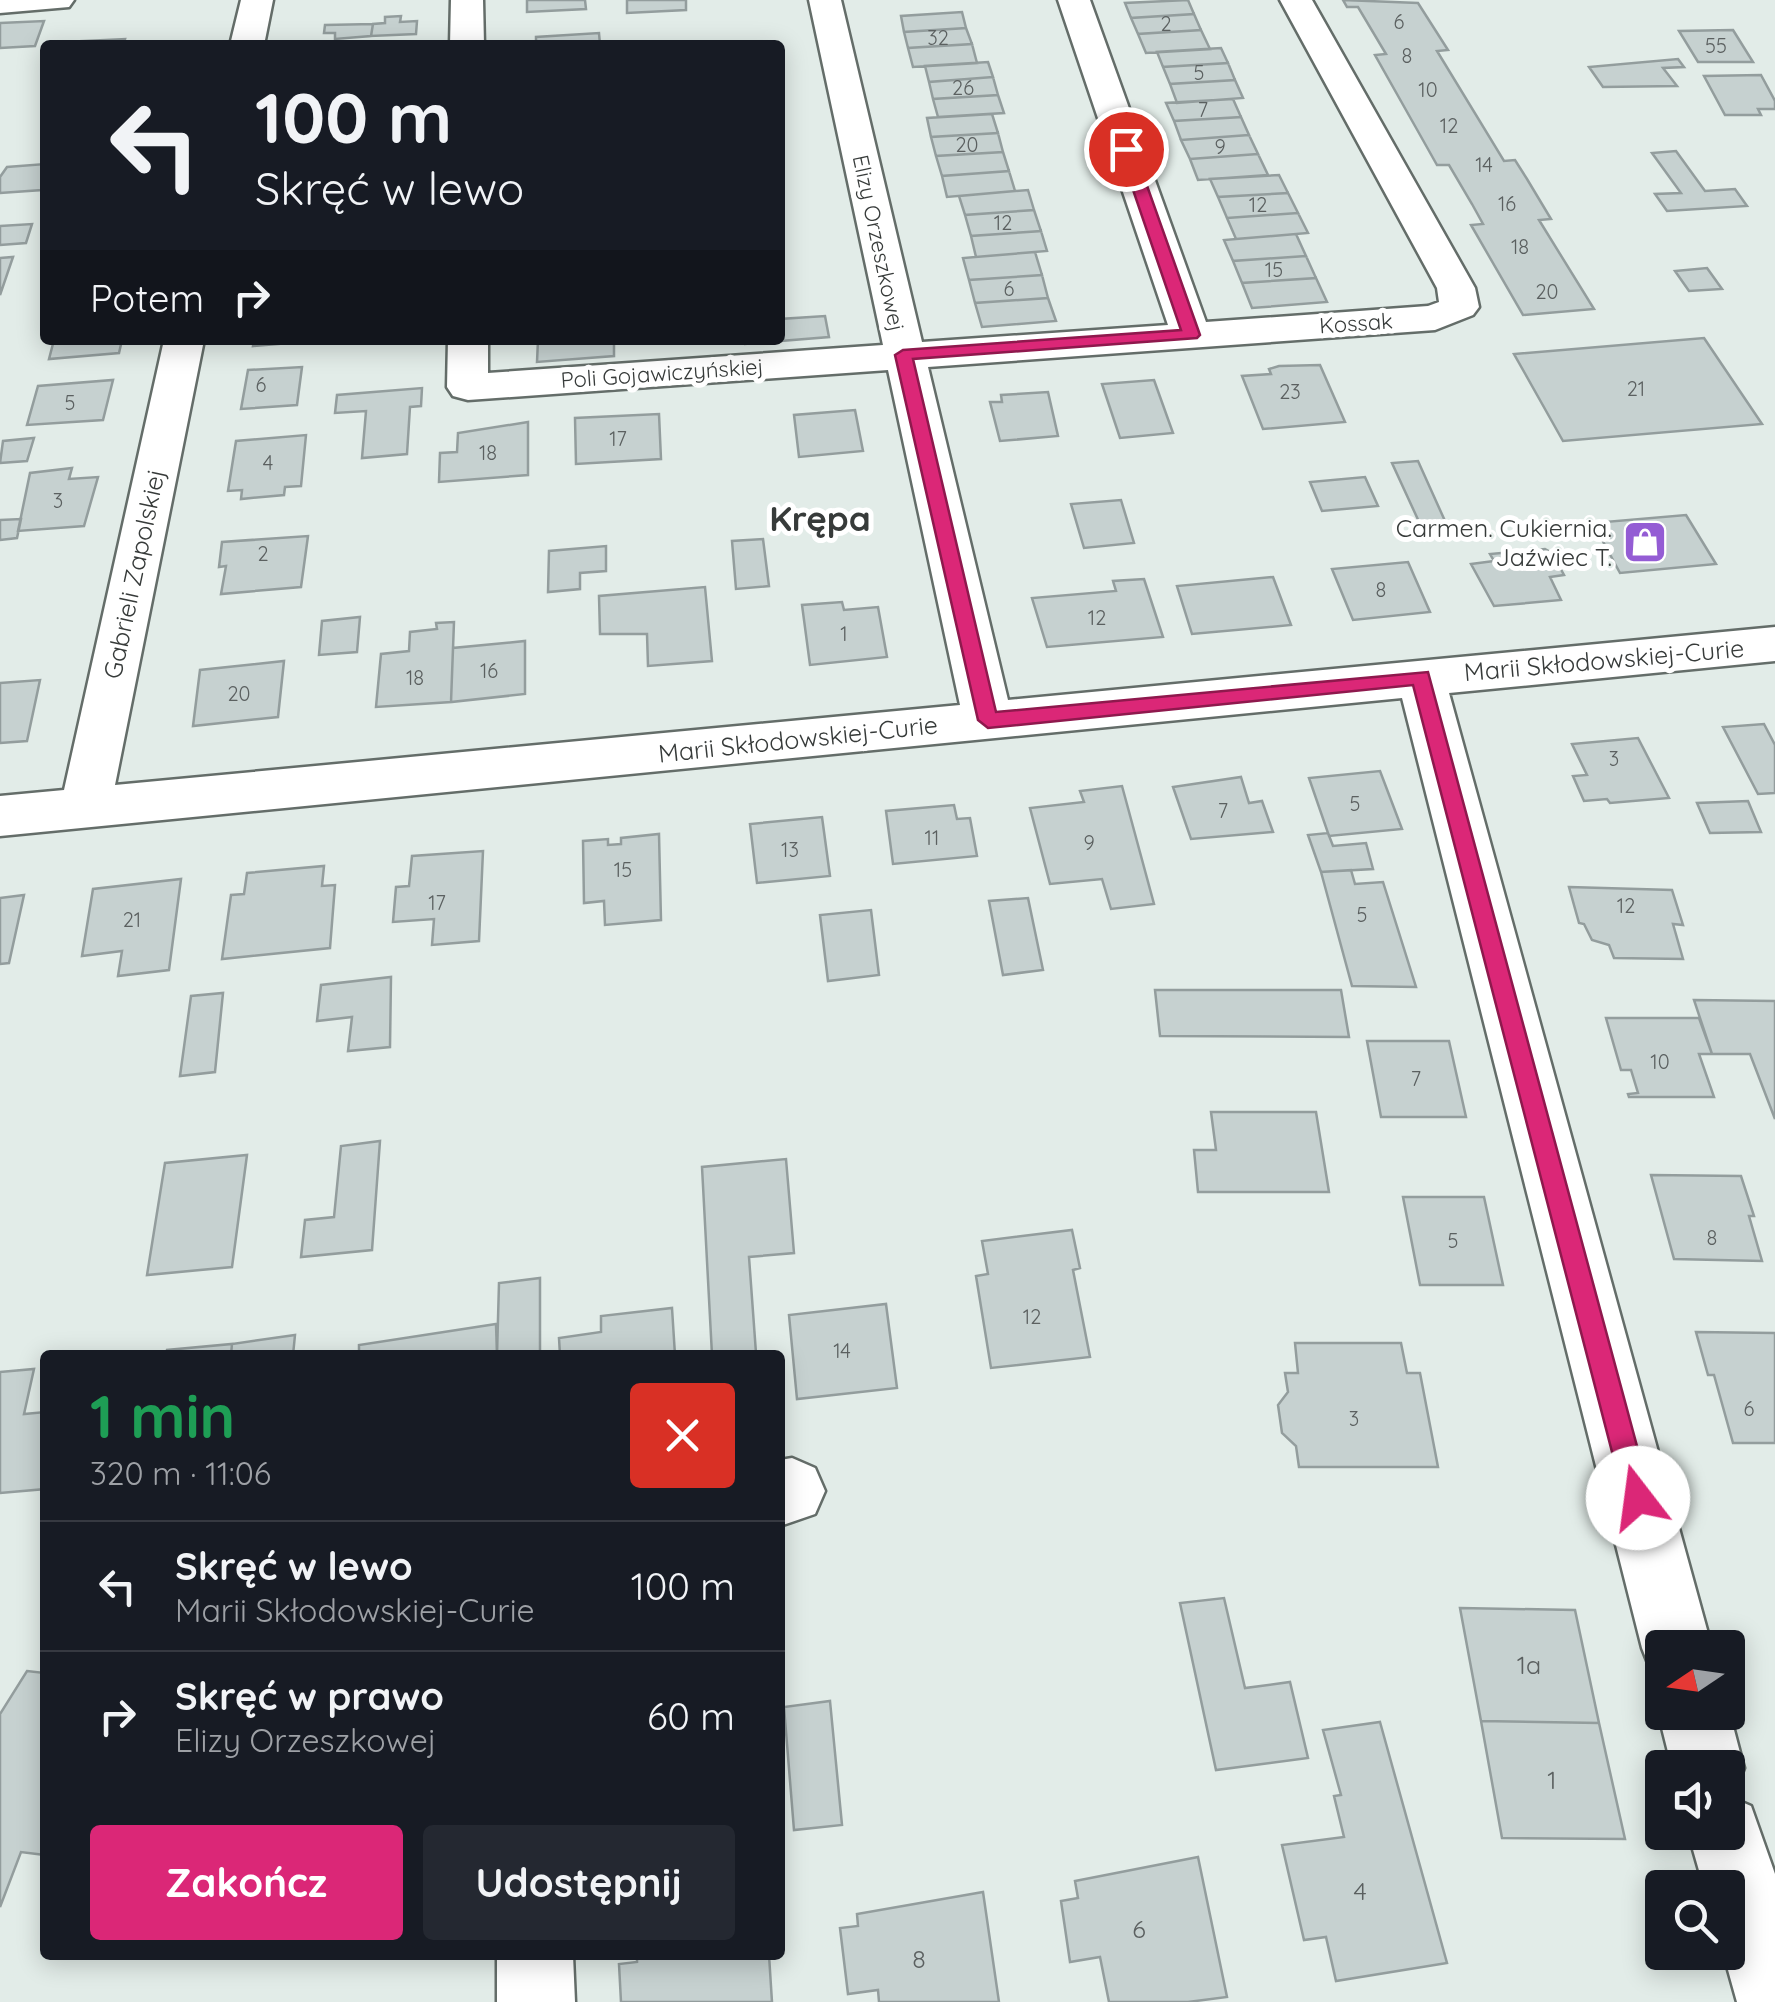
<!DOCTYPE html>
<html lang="pl">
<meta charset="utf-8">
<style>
:root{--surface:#171b24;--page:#242831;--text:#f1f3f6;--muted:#9ea1a6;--line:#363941;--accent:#db2777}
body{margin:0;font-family:Quicksand,sans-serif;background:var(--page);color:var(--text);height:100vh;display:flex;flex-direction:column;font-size:38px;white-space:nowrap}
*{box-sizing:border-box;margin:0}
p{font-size:32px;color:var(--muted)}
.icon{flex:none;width:55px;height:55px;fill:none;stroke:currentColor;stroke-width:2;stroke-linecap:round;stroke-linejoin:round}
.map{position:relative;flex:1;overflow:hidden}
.side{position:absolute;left:40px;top:1350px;width:745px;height:610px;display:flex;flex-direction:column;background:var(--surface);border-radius:10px;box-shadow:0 5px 25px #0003}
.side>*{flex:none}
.guide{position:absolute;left:40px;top:40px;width:745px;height:305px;border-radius:10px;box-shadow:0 5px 25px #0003;background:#171b24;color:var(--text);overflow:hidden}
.needle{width:65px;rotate:257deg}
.controls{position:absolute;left:1645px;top:1630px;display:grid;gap:20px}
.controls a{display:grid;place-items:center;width:100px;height:100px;border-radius:10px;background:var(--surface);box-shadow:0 5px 25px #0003;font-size:50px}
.pin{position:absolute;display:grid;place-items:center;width:85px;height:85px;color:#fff;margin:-42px;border:5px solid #fff;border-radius:50%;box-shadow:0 2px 10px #0007}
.me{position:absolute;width:110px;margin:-55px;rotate:345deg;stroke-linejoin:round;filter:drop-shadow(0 0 8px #0008)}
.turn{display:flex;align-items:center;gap:35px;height:210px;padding:0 50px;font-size:45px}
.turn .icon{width:130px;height:130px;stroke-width:2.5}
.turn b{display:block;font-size:70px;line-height:85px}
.then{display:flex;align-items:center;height:95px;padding:0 50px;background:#0003;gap:20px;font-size:38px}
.round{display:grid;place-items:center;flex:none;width:105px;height:105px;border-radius:10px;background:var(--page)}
.head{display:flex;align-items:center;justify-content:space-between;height:170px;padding:0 50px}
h1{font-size:60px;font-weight:800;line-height:75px;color:#1e9e55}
.cta{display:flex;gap:20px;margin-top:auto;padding:20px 50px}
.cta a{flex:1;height:115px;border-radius:10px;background:var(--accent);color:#fff;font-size:40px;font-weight:800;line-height:115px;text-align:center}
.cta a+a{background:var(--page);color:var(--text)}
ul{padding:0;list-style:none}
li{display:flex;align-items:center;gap:30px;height:130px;padding:0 50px;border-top:2px solid var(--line)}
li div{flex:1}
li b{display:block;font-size:38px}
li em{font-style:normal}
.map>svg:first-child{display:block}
.building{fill:#c6d1d0;stroke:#939d9d;stroke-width:2.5}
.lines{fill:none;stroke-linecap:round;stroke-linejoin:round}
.minor-casing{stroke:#646d69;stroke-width:5}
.minor{fill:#fff;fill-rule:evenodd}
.route{fill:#db2777;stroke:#8e194d;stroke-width:2.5}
.labels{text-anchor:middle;stroke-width:10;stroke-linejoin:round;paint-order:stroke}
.number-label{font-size:20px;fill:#5b6060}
.far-street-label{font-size:22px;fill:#373b3a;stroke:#fff}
.poi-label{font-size:25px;fill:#373b3a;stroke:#fff;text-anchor:end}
.street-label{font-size:25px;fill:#373b3a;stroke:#fff}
.near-number-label{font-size:25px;fill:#5b6060}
.district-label{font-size:35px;font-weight:bold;fill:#373b3a;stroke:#fff}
</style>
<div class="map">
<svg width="1775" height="2002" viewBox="0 0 1775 2002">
<rect width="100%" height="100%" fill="#e2ece8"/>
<path class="building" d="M527 0H585L586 9 527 12Z
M627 0H686V10L627 13Z
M1188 0 1194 14 1131 18 1125 3Z
M1343 0 1418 3 1448 50 1437 51 1504 161 1515 160 1527 179 1551 219 1539 220 1594 309 1523 315 1471 225 1483 224 1472 204 1449 165H1437L1415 126 1375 55 1386 54 1358 7H1347Z
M962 12 966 28 904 32 901 16Z
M1194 14 1201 30 1138 34 1131 18Z
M401 16 400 22 417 21 416 34 371 36 373 24 385 23V17Z
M44 21 35 46 0 48V23Z
M373 24 371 36 335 39V33H324L325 25Z
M966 28 972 44 908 48 904 32Z
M1201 30 1210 49 1146 53 1138 34Z
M1733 30 1753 62H1698L1679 31Z
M599 33 600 45H536V37Z
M125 39 123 45H63L64 42Z
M972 44 977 63 913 67 908 48Z
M1221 48 1228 63 1163 67 1157 52Z
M1678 59 1684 67 1663 68 1677 86 1603 87 1589 67Z
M988 62 993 77 929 82 925 66Z
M1228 63 1235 80 1170 84 1163 67Z
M1761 75 1775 101V109H1758L1761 115H1725L1704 76Z
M993 77 998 95 933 99 929 82Z
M1235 80 1243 98 1177 103 1170 84Z
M998 95 1004 113 938 117 933 99Z
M1233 99 1241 117 1174 121 1166 103Z
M992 114 998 133 931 137 927 118Z
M1241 117 1249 135 1181 140 1174 121Z
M998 133 1003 152 936 156 931 137Z
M1249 135 1258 154 1190 159 1181 140Z
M1676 151 1705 191 1735 189 1747 206 1667 211 1655 194 1681 193 1652 153Z
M1003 152 1009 171 942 176 936 156Z
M1258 154 1268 175 1198 180 1190 159Z
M45 164 42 190 0 193V177L7 167Z
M1009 171 1015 191 947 197 942 176Z
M1279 175 1288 193 1218 197 1210 179Z
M1028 190 1034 210 965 215 959 196Z
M1288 193 1298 213 1227 218 1218 197Z
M1034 210 1041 231 971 236 965 215Z
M1298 213 1308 233 1236 239 1227 218Z
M32 224 26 243 0 245V226Z
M1041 231 1047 251 976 257 971 236Z
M1296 234 1306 256 1233 261 1224 240Z
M1035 252 1042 275 969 280 963 258Z
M1306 256 1316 278 1242 283 1233 261Z
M13 257 0 295V258Z
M1707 268 1722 289 1689 291 1675 271Z
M1042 275 1048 298 975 303 969 280Z
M1316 278 1327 302 1252 308 1242 283Z
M1048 298 1056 321 982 327 975 303Z
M825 316 829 337 745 344 744 340H780V319Z
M1704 338 1762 424 1563 441 1514 354Z
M54 340H122L119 353 49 359Z
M254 340H325L253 346Z
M538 340H614V356L537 362Z
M1320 365 1345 422 1263 429 1242 376 1271 374 1269 369 1279 366Z
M302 367 297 405 241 409 248 370Z
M113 380 103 420 27 425 38 386Z
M1154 380 1173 433 1120 438 1102 384Z
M422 388 421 406 410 407 407 454 362 458 366 411 335 413 337 395Z
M1048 392 1058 436 1000 441 990 402H1002L1001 395Z
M855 410 863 451 799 457 794 415Z
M659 414 661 459 576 464 575 418Z
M528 422V475L439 482 440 453 457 452 458 433Z
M306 435 301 486 285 487 284 495 241 499 242 490 228 491 236 441Z
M34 438 27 461 0 463 3 441Z
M1418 461 1445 521 1420 524 1392 463Z
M72 468 69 479 98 477 84 526 18 531 30 473Z
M1365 477 1378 506 1322 511 1310 482Z
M1121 500 1134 543 1084 548 1071 504Z
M1686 515 1716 564 1620 573 1593 523Z
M21 519 17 538 0 540V520Z
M308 536 301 587 221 594 226 566 219 567 222 542Z
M763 539 769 586 736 589 732 541Z
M606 546V571L580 573V589L548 592 549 551Z
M1545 549 1552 553 1564 575 1550 577 1561 600 1494 606 1471 564 1494 561 1490 554Z
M1408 562 1430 612 1353 620 1332 569Z
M1273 577 1291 625 1192 634 1177 586Z
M1144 579 1163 637 1047 647 1032 598 1116 591 1113 581Z
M705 587 712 661 648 666 647 634H600L599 596Z
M842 602 844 610 878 607 887 657 810 665 802 605Z
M360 617 357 652 319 655 322 621Z
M454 622 451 702 376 707 381 654 409 651 410 632 437 629 436 623Z
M525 641V694L451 702 453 648Z
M284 661 278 717 193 726 200 670Z
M40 680 27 741 0 743V683Z
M1764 724 1775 745V793L1758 794 1723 727Z
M1638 738 1669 798 1610 803 1607 799 1584 801 1573 776 1587 775 1572 744Z
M1380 771 1402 829 1329 836 1309 778Z
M1241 777 1249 803 1262 801 1273 832 1191 839 1173 787Z
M1122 786 1154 904 1111 909 1102 879 1050 884 1030 808 1084 802 1080 791Z
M1748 801 1761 832 1710 833 1697 803Z
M954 805 957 819 970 818 977 856 893 864 886 811Z
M822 817 830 876 757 883 750 824Z
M1328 833 1333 846 1366 843 1373 869 1321 872 1308 835Z
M659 834 661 920 605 925 604 901 584 903 583 841 608 839V845L621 844V838Z
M483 851 479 941 432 945 434 919 393 922 396 887 409 886 412 856Z
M324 866 322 886 335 885 330 948 222 959 231 895 244 894 247 873Z
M1351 870 1355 884 1383 882 1416 987 1352 986 1321 872Z
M181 879 169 970 118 976 122 951 82 956 93 889Z
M1569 887 1672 890 1683 925 1673 924 1683 959 1614 958 1609 945 1592 940 1584 924 1579 923Z
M24 895 9 963 0 964V898Z
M1028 898 1043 970 1003 975 989 901Z
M871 910 879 975 828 981 820 915Z
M391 977 390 1047 348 1051 352 1017 317 1021 321 985Z
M1155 990H1341L1349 1037 1160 1036Z
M223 993 215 1072 180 1076 191 996Z
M1694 1000 1775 1001V1119L1750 1054H1712Z
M1606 1018H1699L1712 1054H1699L1714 1097H1629L1628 1094 1638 1093 1631 1070H1621Z
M1367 1041H1449L1466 1117H1381Z
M1211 1112H1316L1329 1192H1198L1194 1150H1216Z
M380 1141 372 1250 301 1257 305 1220 334 1217 341 1146Z
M247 1155 232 1267 147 1275 165 1163Z
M786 1159 794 1253 749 1257 756 1353 712 1355 702 1167Z
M1651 1175 1741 1176 1754 1216H1749L1762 1261 1674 1259Z
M1403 1197H1484L1503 1285H1420Z
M1072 1230 1080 1268 1073 1270 1090 1357 991 1368 976 1276 988 1274 982 1241Z
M540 1278V1355H497L499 1283Z
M886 1304 897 1388 797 1399 789 1315Z
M672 1308 675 1355H560L559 1338 601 1332V1316Z
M496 1324 497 1355H359V1345Z
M1696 1332 1775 1333V1443H1733L1714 1375H1708Z
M295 1335 293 1355H231L232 1344Z
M1295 1343H1401L1407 1373H1420L1438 1467H1299L1296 1446 1282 1433 1278 1405 1288 1392 1285 1373H1298Z
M232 1344 231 1355H166L167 1350Z
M34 1369 24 1414 45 1412V1489L0 1493V1372Z
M1224 1598 1245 1688 1290 1682 1308 1758 1216 1770 1180 1603Z
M1460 1608 1575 1610 1599 1723 1481 1721Z
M27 1671 45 1673V1855L21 1852 0 1907V1714Z
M830 1701 842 1825 794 1830 784 1707Z
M1481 1721 1599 1723 1625 1839 1502 1838Z
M1380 1722 1447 1963 1336 1981 1326 1937 1304 1940 1282 1845 1344 1837 1334 1796 1341 1795 1323 1730Z
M1198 1857 1227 1997 1188 2002H1109L1100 1957 1070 1962 1061 1901 1078 1898 1075 1881Z
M983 1892 999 2002H879L878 1990 848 1994 840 1928 858 1926 857 1914Z
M637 1955H769L772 2002H621L619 1964 637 1962Z"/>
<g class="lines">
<g class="minor-casing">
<path id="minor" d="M0 0H74L69 7 0 13Z
M241 0H273L264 45H230Z
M451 0H483L484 45H450Z
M809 0H841L922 342 1168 325 1058 0H1090L1206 322 1428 306 1439 302 1437 288 1280 0H1312L1475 288 1479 307 1473 315 1435 330 928 367 1008 700 1775 627V661L1449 693 1712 1648H1662V1677L1652 1673 1642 1648 1402 698 0 836V796L64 790 164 340H204L115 785 960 705 888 370 468 400 453 396 447 387 448 340H488V373L883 345Z
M792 1458 815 1468 825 1491 815 1514 780 1526V1460Z
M1662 1702V1712H1728V1707L1744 1768 1734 1794 1728 1796V1768H1672L1658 1712Z
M1728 1796 1751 1806 1775 1874V2002H1737L1723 1952H1728V1888H1704L1688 1832H1728Z
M497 1955H573L575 2002H497Z"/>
</g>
<use href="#minor" class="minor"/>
</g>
<path class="route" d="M1126 144 1134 149 1200 335 1197 338 913 359 996 712 1428 672 1651 1498 1647 1508 1638 1512 1628 1508 1624 1498 1413 685 988 728 978 720 895 355 903 350 1181 330 1119 149Z"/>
<defs>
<g id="shop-square" transform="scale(2.25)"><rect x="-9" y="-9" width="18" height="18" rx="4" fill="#945cd4" stroke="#fff"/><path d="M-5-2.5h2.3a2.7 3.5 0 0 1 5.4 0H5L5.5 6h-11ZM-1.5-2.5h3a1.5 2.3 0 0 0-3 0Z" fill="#fff"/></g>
</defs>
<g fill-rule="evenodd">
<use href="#shop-square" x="1645" y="542"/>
</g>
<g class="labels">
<g class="number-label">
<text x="1399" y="29">6</text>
<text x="1166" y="31">2</text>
<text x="938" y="45">32</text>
<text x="1716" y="53">55</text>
<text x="1407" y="63">8</text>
<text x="1199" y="80">5</text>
<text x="963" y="95">26</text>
<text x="1428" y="97">10</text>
<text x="1203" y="117">7</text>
<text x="1449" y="133">12</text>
<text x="967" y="152">20</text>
<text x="1220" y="154">9</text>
<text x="1484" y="172">14</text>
<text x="1507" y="211">16</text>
<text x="1258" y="212">12</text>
<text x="1003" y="230">12</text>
<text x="1520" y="254">18</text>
<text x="1274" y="277">15</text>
<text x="1009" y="296">6</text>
<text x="1547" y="299">20</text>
<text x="261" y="392">6</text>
<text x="1636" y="396">21</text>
<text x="1290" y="399">23</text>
<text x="70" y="410">5</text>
<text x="618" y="446">17</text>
<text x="488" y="460">18</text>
<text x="268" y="470">4</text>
<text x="58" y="508">3</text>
<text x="263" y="561">2</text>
<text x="1381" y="597">8</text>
<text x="1097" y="625">12</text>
<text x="844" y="641">1</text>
<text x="489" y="678">16</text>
<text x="415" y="685">18</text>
<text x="239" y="701">20</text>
<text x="1614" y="766">3</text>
<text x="1355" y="811">5</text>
<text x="1223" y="818">7</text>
<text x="932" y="845">11</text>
<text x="1089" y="850">9</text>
<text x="790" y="857">13</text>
<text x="623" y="877">15</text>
<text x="437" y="910">17</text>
<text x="1626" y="913">12</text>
<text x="1362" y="922">5</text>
<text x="132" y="927">21</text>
<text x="1660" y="1069">10</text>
<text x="1416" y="1086">7</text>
<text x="1712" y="1245">8</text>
<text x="1453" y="1248">5</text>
<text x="1032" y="1324">12</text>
<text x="842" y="1358">14</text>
<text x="1749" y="1416">6</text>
<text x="1354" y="1426">3</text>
</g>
<g class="far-street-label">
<text transform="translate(879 243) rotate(78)" y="8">Elizy Orzeszkowej</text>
<text transform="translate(1356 323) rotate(-4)" y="8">Kossak</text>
<text transform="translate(662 373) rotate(-4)" y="8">Poli Gojawiczyńskiej</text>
</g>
<g class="poi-label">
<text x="1612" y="537">Carmen. Cukiernia.<tspan x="1612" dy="29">Jaźwiec T.</tspan></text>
</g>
<g class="street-label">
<text transform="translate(134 574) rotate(-78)" y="9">Gabrieli Zapolskiej</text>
<text transform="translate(1604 660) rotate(-5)" y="9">Marii Skłodowskiej-Curie</text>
<text transform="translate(798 739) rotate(-6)" y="9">Marii Skłodowskiej-Curie</text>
</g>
<g class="near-number-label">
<text x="1529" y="1674">1a</text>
<text x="1552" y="1789">1</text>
<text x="1360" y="1900">4</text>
<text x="1139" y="1938">6</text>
<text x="919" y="1968">8</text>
</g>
<g class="district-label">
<text x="820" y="531">Krępa</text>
</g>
</g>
</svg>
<div class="controls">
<a><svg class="needle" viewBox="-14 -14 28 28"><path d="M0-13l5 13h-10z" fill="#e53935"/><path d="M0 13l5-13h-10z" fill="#9ea1a6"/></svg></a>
<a><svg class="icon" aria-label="sound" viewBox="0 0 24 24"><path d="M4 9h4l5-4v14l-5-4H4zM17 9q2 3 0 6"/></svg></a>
<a><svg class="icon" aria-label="search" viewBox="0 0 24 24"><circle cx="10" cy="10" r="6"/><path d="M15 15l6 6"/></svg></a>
</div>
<div class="pin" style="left:1126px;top:149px;background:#d93025"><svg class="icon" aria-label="arrive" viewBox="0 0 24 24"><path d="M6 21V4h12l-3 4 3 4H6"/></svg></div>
<svg class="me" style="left:1638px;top:1498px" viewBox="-20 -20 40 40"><circle r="19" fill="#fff"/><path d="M0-13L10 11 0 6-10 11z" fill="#db2777"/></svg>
<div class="guide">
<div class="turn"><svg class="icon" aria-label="left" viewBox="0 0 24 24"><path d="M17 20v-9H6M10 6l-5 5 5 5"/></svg><div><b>100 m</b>Skręć w lewo</div></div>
<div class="then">Potem<svg class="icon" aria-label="right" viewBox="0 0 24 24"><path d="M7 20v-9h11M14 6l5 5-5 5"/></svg></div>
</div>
<section class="side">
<div class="head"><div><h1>1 min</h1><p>320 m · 11:06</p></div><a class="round" style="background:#d93025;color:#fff"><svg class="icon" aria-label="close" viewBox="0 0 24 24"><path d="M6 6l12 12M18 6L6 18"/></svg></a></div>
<ul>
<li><svg class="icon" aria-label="left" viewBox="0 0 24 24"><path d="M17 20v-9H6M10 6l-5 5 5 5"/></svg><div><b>Skręć w lewo</b><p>Marii Skłodowskiej-Curie</p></div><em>100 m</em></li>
<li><svg class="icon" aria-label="right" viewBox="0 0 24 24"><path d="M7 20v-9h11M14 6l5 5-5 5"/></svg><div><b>Skręć w prawo</b><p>Elizy Orzeszkowej</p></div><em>60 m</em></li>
</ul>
<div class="cta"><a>Zakończ</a><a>Udostępnij</a></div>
</section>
</div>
